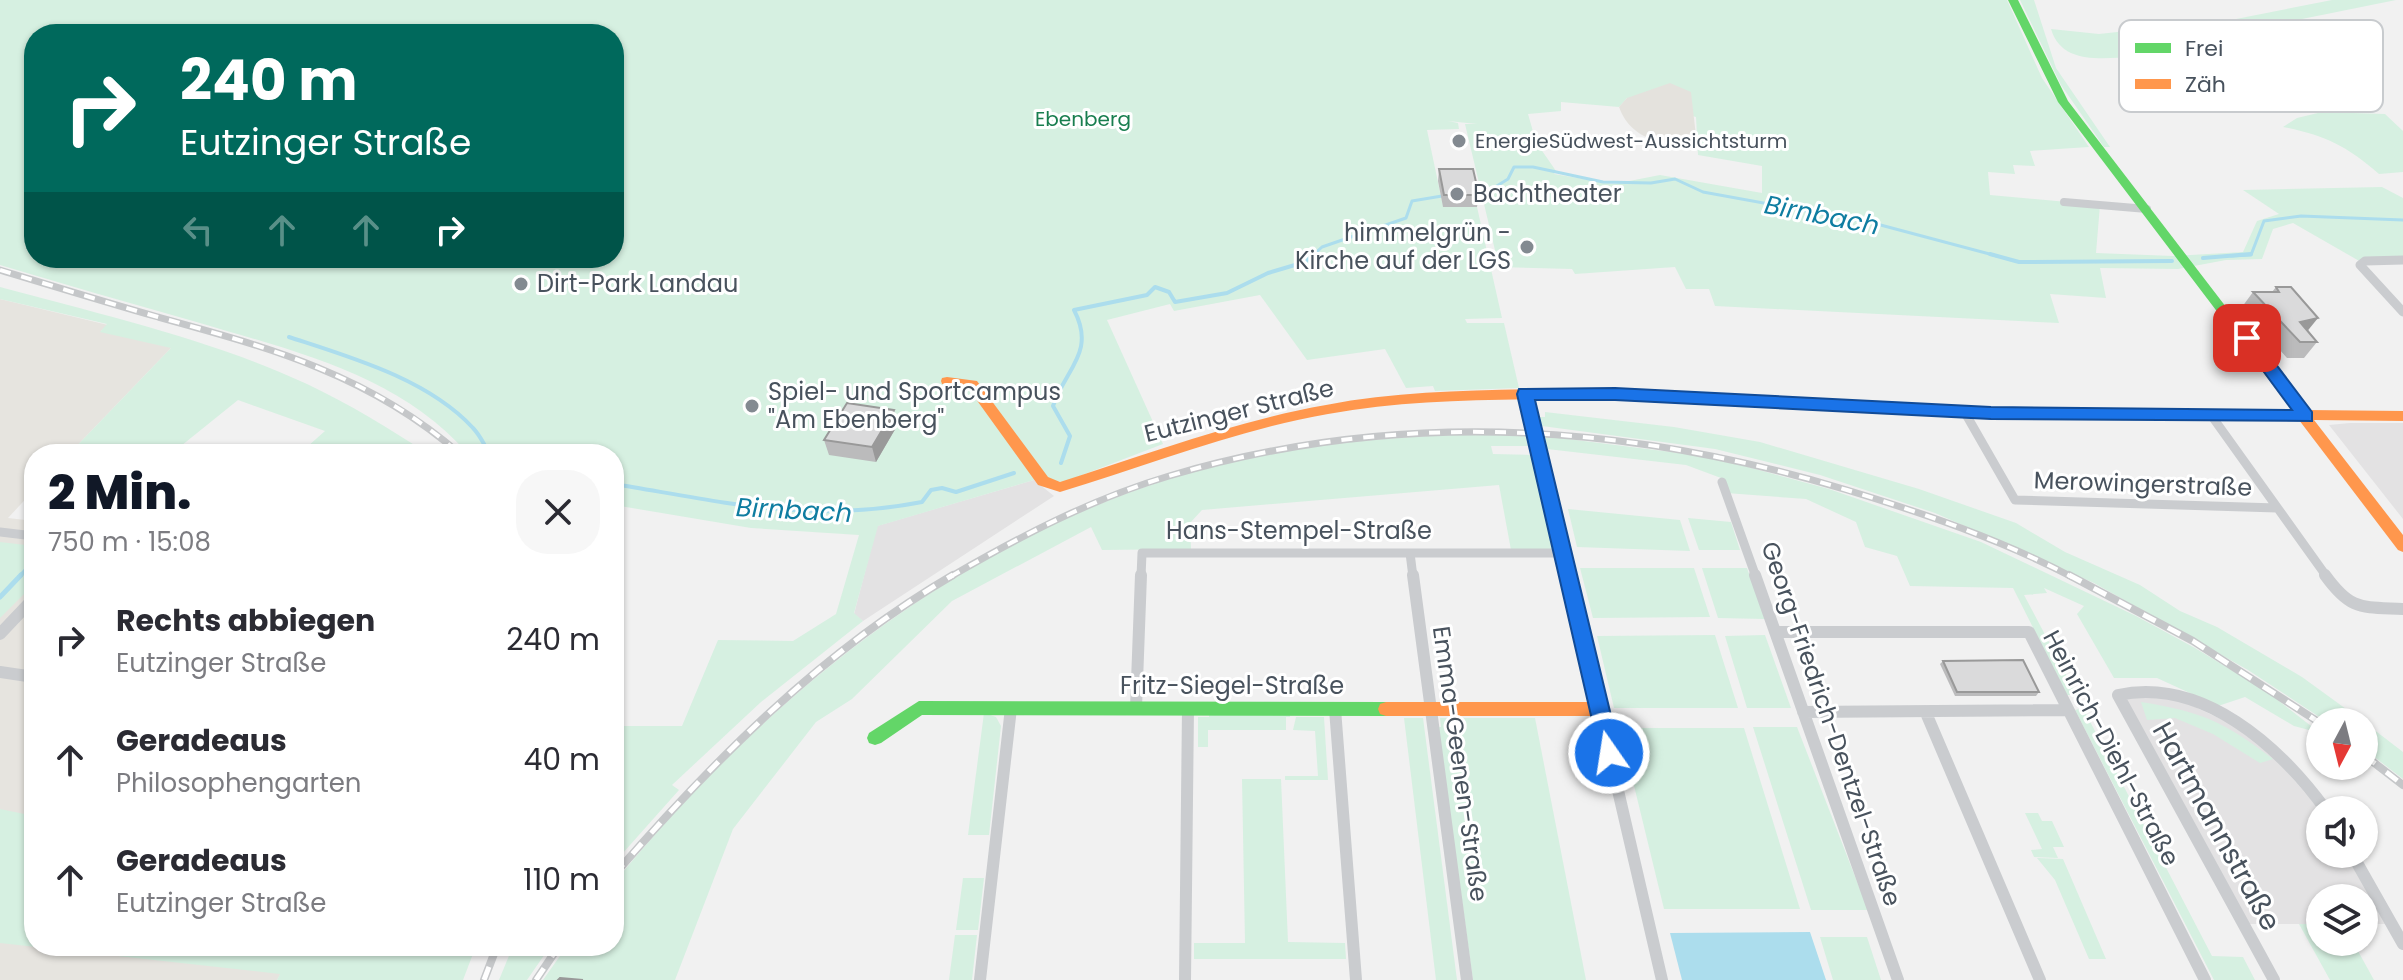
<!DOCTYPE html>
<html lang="de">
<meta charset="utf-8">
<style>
:root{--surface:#fff;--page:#f7f7f7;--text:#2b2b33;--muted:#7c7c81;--accent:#111827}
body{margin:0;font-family:Poppins,sans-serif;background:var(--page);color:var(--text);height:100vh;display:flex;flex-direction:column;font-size:30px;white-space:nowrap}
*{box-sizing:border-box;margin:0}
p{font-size:26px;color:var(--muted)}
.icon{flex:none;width:44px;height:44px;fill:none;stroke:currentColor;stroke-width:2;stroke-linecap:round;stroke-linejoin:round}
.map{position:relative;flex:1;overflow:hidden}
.sheet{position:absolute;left:24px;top:444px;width:600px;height:512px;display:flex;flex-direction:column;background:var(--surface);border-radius:32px;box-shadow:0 2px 6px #0004}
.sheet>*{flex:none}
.top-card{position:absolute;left:24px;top:24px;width:600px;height:244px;border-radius:32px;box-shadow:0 2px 6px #0004;background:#00695c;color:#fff;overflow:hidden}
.needle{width:52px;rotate:187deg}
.fabs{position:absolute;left:2306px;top:708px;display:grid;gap:16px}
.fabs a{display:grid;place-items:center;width:72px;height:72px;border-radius:50%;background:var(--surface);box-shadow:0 2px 6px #0004;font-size:40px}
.pin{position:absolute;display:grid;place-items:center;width:68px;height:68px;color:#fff;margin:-34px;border-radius:16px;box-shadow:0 4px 12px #0006}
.me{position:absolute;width:88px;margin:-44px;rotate:347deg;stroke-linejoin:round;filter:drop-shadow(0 0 6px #0008)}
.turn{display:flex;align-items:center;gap:28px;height:168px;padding:0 24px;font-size:36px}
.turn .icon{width:104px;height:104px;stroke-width:2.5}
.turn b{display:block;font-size:56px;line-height:68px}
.lanes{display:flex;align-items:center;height:76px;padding:0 24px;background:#0003;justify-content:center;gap:40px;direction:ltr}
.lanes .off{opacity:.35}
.round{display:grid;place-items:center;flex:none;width:84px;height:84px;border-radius:32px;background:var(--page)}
.headline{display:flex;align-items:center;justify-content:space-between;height:136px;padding:0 24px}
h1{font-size:48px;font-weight:800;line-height:60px;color:var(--accent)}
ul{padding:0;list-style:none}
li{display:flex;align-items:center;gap:24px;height:120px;padding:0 24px}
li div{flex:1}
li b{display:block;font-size:30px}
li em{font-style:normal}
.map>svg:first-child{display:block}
.commercial{fill:#e6e4df}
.education{fill:#e3e2e3}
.green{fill:#d6f0e1;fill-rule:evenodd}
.sand{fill:#e4e2dd}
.water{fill:#acdded}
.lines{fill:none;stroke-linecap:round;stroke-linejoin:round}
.stream-far2{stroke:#acdded;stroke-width:3}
.stream-far1{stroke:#acdded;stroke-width:4}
.stream{stroke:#acdded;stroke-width:5}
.street-far2{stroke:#cacccf;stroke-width:8}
.street-far1{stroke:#cacccf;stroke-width:9}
.street{stroke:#cacccf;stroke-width:12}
.fast{fill:#63d668;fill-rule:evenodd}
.slow{fill:#ff974d;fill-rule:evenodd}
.rail-far1-casing{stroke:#c5c7c9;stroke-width:7}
.rail-casing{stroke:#c5c7c9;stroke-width:8}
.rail-far1{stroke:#fff;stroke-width:4;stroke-dasharray:11;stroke-linecap:butt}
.rail{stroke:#fff;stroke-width:5;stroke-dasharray:14;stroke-linecap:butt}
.street-bridge{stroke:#cacccf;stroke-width:9}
.wall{fill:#bbbbbc}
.shaded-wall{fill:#999}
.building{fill:#dadadb;stroke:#999;stroke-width:2}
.route{fill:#1a73e8;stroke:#114b97;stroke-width:2}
.poi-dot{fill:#838a91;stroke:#fff;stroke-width:3}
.labels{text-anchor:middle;stroke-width:6;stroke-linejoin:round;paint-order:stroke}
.far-park-label{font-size:20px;fill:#197e4f;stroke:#fff}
.far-poi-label{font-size:20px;fill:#48525d;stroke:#fff;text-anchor:start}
.poi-label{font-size:24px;fill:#48525d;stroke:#fff;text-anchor:start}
.street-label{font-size:24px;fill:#48525d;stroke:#fff}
.water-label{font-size:26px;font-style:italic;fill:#0f7da1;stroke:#fff}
.near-street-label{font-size:28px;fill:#48525d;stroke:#fff}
.key{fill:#fff;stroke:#c8cbce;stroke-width:2}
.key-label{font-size:22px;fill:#48525d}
</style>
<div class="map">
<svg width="2403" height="980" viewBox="0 0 2403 980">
<rect width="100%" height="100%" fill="#f1f1f1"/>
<path class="commercial" d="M0 299 108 325 101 331 172 347 69 454H34V490L8 518 34 521V946H297L277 980H0Z"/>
<path class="education" d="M2350 423H2403V519L2329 425Z
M1034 480 1054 496 863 621 854 614 877 526Z
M2165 693 2255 735 2320 810V854H2351L2392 924H2364V898H2320V924H2244L2118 695Z"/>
<path class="green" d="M0 0H2007L2042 78 2089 147 2030 151 2035 166 2013 165 2015 174 1988 172 1990 195 2100 205 2096 253 2173 256 2243 252 2257 221 2279 214 2243 190 2382 187 2403 198V260L2361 262 2293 223 2273 229 2262 259 2226 260 2178 269 2100 268 2106 298 2050 294 2059 323 1715 306 1709 289H1686L1675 267 1575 274 1572 269 1499 267 1465 124H1477L1448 121 1458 123 1459 129 1427 130 1443 206 1477 207 1502 318 1465 319 1467 323H1504L1519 388 1435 391 1433 386 1406 388 1385 349 1307 360 1260 295 1174 311 1170 304 1107 320 1163 444 1064 482 1034 480 878 526 854 613 863 621 761 702 672 785 679 790 614 863V726H682L718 640 793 641 836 614 859 535 751 528 614 505V454H468C399 374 290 350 193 321 129 303 64 284 0 265ZM34 34H614V258H34ZM1627 98 1696 117 1698 155 1762 166V193L1660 175 1614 184 1554 174 1556 171 1536 142 1528 114 1561 111V102L1619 107Z
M2020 0H2034L2056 68 2110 147H2104L2061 85Z
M2332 0H2396L2272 25 2147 35 2135 40 2131 47 2134 57C2101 58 2062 65 2051 29L2099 34 2236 19Z
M2322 112 2385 114 2403 131V172L2379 174C2347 146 2324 135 2283 127L2297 118Z
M0 287C103 315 210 339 307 384 349 404 389 428 428 454H299L325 431 238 400 171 454H69L171 348 100 332 107 324 0 299Z
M1545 412 1674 427 1760 442 1919 489 2016 523 2065 552 2140 585 2180 611 2217 627 2302 677 2364 722H2327L2248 670 2094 583 1935 513 1820 475 1715 449 1542 426 1540 417H1545Z
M1480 434 1525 435 1528 446H1491L1493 454 1534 455 1557 551 1511 550 1499 485 1202 510 1190 523 1191 549 1102 550 1091 527 952 601 852 699 816 722 733 829 675 980H543L567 946H614V883C777 683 993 512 1252 457 1326 442 1404 436 1480 434Z
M1544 436 1711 457 1829 489 1981 542 2136 616 2195 648 2266 691 2320 733 2294 726 2245 697 2218 706 2157 678H2114L2077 614 2084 606 2044 588 2047 593 2024 595 2077 695H2067L2013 588 1910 586 1897 556 1865 547 1856 522 1806 499 1726 493 1721 478 1686 465 1547 449Z
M1568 509 1680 520 1690 551 1577 547Z
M1688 518 1731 522 1740 550H1699Z
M0 542 34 546V584L0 618Z
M1580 568H1694L1710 617 1593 618Z
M1702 568H1747L1765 619 1718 618Z
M1715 635 1738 708H1614L1597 636Z
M1765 635 1791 708H1747L1725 636Z
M2141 702C2202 712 2223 721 2273 759L2260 763 2213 734 2175 718 2147 720Z
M2083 708 2212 956 2243 957 2255 980H2214L2075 710Z
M984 713 996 717 1001 726 989 835H968Z
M1209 713H1290V717H1286V730H1208V747H1198V717H1209Z
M1296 717H1324L1328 780H1285V776H1318L1315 731 1293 730Z
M1404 718H1423L1457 980H1436Z
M1440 718H1535L1586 980H1473L1438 727H1441Z
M2364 722 2403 752V779L2364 749Z
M1753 727H1797L1868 910H1811Z
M1620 728H1744L1800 909H1664Z
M1242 779H1281L1288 942 1345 943 1346 959H1194V943H1245Z
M0 809 34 816V946H476L463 980H277L280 974 0 943Z
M2025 813H2038L2042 821H2052L2064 847H2053L2058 858 2034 857 2031 850 2042 849Z
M2037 858 2063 859 2106 959H2089L2055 880Z
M963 878H984L978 930H956Z
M2299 924H2320V942H2353L2374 980H2330Z
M955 935H977L972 980H949Z
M1820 937H1867L1881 980H1833Z
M513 946 547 951 527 980H499Z"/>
<path class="sand" d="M1670 83 1691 92 1697 145C1664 144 1632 142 1619 107L1627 98Z"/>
<path class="water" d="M1810 932 1826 980H1682L1670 933Z"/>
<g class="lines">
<path class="stream-far2" d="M1484 194 1508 179 1514 167H1533L1603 182 1651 183 1675 179 1703 192 1873 223 1997 256
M1312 256 1322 247 1406 218 1412 201 1442 196
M2231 256 2251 255 2264 221 2301 216 2403 220"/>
<path class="stream-far1" d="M1990 254 2019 262 2172 261
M2203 258 2251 254
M289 337C350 357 428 379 473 428 480 435 484 445 490 454
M1061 463 1070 436 1053 406C1066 368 1096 352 1074 310L1147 295 1155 287 1169 292 1175 302 1227 293 1268 273 1305 262 1314 254
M614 484C724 502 810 524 922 502L931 490 942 488 956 492 1014 473
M19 577 34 561"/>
<path class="stream" d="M0 597 21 575"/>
<path class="street-far2" d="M2064 202 2147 209"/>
<path class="street-far1" d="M2403 260 2365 261 2360 265 2403 312
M1525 394 1531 423
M1964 411 2015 500 2277 508
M2211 415 2327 577
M1538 448 1568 577
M1722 482 1756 577
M0 532 34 536
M1410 553 1413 577
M1141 577 1142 553H1563"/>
<path class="street" d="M1413 575 1467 980
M1568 575 1662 980
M1755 575 1898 980
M2325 575C2351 611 2361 607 2403 609
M1775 632H2029L2205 980
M0 634 34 598
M0 672 34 677
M1136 708 1141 575
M1335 709 1356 980
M1803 712 2068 710
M1926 713 2040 980
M2352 854 2403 944
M980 980 1011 708
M1185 980 1188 708
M2274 980 2118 695C2203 677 2279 746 2326 810"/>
<path class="fast" d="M2008 0H2018L2068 101 2236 320 2238 323 2236 326H2228L2058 102Z
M1540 389H1615L1991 408 2180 409 2187 414 2180 419 1991 418 1615 399H1540L1533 394Z
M919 701 1386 702 1392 704 1394 709 1392 714 1386 716 922 715 881 743 875 745 869 743 867 738 869 733Z"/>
<path class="slow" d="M2232 319 2236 320 2306 410 2403 411V421L2314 420 2403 535V552L2398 550 2299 420 2175 417 2173 414 2175 411 2180 409 2292 410 2228 326 2226 323Z
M947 377 977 381 1048 477 1060 482C1148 454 1235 421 1326 405 1397 391 1468 391 1540 389L1547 394 1540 399C1469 400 1398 401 1328 414 1236 430 1149 465 1060 492L1038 485 968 388 942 384 941 381 942 378Z
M1386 702H1599L1605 704 1607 709 1605 714 1599 716H1386L1380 714 1378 709 1380 704Z"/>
<g class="rail-far1-casing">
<path id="rail-far1" d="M0 270C53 286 105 302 158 317 271 348 370 375 460 454
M950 577C1019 537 1091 499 1169 476 1395 409 1623 422 1847 490 1923 513 2002 540 2072 577"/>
</g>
<g class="rail-casing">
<path id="rail" d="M2069 575 2193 641 2320 723
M2364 755 2403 785
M614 875C713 761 821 652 953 575
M484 980 497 946
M536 980 559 946"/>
</g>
<use href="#rail-far1" class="rail-far1"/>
<use href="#rail" class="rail"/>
<path class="street-bridge" d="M1531 423 1538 448"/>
</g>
<path class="wall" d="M1439 169 1479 195 1477 207H1443L1438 181Z
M2276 287 2317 342 2304 358H2287L2242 307 2253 292H2272Z
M897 426 876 462 829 455 824 440Z
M1943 661 2039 692 2036 696H1955L1940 664Z"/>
<path class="shaded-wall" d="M2318 318 2305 334 2300 322Z
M894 410 897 426 876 462 872 447Z"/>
<path class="building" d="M1439 169H1473L1479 195H1444Z
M2276 287H2291L2318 318 2300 322 2317 342H2300L2253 292H2279Z
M847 403 894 410 872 447 824 440Z
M2023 660 2039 692H1957L1943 661Z
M560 978 583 980H558Z"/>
<path class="route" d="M2247 333 2253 334 2312 412V421L1991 419 1615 400H1535L1620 753 1617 759H1601L1517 394 1519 389 1615 388 1991 407 2292 410 2239 338Z"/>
<g class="poi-dot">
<circle cx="1459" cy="141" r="8"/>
<circle cx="1457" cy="194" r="8"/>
<circle cx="1527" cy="247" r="8"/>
<circle cx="521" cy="284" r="8"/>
<circle cx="752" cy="406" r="8"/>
</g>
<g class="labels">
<g class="far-park-label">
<text x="1083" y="126">Ebenberg</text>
</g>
<g class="far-poi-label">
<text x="1475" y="148">EnergieSüdwest-Aussichtsturm</text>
</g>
<g class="poi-label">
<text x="1473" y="202">Bachtheater</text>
<text x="1511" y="241" text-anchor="end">himmelgrün -<tspan x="1511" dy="28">Kirche auf der LGS</tspan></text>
<text x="537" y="292">Dirt-Park Landau</text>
<text x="768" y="400">Spiel- und Sportcampus<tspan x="768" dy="28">"Am Ebenberg"</tspan></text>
</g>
<g class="street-label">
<text transform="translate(1239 411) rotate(-14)" y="8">Eutzinger Straße</text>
<text transform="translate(2143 484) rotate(2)" y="8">Merowingerstraße</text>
<text x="1299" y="539">Hans-Stempel-Straße</text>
<text x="1232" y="694">Fritz-Siegel-Straße</text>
<text transform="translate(1831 724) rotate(71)" y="8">Georg-Friedrich-Dentzel-Straße</text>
<text transform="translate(2111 748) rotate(62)" y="8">Heinrich-Diehl-Straße</text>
<text transform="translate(1460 764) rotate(82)" y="8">Emma-Geenen-Straße</text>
</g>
<g class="water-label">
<text transform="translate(1822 215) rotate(11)" y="9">Birnbach</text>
<text transform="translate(794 510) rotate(3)" y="9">Birnbach</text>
</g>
<g class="near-street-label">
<text transform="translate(2217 826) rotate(61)" y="10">Hartmannstraße</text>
</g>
</g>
<rect x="2119" y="20" width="264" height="92" rx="12" class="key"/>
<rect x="2135" y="43" width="36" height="10" fill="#63d668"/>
<rect x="2135" y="79" width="36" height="10" fill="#ff974d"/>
<g class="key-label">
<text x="2185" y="56">Frei</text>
<text x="2185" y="92">Zäh</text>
</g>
</svg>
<div class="fabs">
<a><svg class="needle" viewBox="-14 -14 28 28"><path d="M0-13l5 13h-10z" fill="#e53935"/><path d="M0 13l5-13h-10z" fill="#7c7c81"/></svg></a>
<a><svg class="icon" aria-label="sound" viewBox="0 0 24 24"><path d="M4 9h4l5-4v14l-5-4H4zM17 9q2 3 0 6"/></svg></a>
<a><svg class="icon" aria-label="layers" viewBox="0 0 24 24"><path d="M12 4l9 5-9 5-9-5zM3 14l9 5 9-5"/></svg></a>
</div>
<div class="pin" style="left:2247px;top:338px;background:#d93025"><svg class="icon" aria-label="arrive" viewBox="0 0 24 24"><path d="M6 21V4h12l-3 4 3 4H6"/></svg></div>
<svg class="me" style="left:1609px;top:753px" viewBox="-20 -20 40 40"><circle r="17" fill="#1a73e8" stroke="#fff" stroke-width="3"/><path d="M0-11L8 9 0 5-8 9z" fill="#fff"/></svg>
<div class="top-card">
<div class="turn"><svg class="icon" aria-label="right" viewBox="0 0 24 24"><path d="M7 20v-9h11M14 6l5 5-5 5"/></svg><div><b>240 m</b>Eutzinger Straße</div></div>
<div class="lanes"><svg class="icon off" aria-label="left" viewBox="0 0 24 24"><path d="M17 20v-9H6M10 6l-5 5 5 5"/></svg><svg class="icon off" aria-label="ahead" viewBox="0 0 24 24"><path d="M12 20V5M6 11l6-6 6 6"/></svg><svg class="icon off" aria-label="ahead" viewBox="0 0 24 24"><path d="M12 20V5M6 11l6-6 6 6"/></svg><svg class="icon" aria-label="right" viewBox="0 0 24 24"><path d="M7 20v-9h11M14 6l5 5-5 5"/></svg></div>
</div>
<section class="sheet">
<div class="headline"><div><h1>2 Min.</h1><p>750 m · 15:08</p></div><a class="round"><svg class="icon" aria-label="close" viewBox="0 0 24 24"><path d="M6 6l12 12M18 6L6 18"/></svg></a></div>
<ul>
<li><svg class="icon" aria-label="right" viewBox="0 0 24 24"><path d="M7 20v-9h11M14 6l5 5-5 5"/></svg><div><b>Rechts abbiegen</b><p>Eutzinger Straße</p></div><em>240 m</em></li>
<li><svg class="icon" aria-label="ahead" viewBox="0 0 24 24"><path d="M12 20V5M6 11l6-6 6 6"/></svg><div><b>Geradeaus</b><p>Philosophengarten</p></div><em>40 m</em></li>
<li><svg class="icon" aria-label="ahead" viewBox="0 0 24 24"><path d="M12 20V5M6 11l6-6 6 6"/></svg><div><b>Geradeaus</b><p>Eutzinger Straße</p></div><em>110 m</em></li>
</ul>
</section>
</div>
